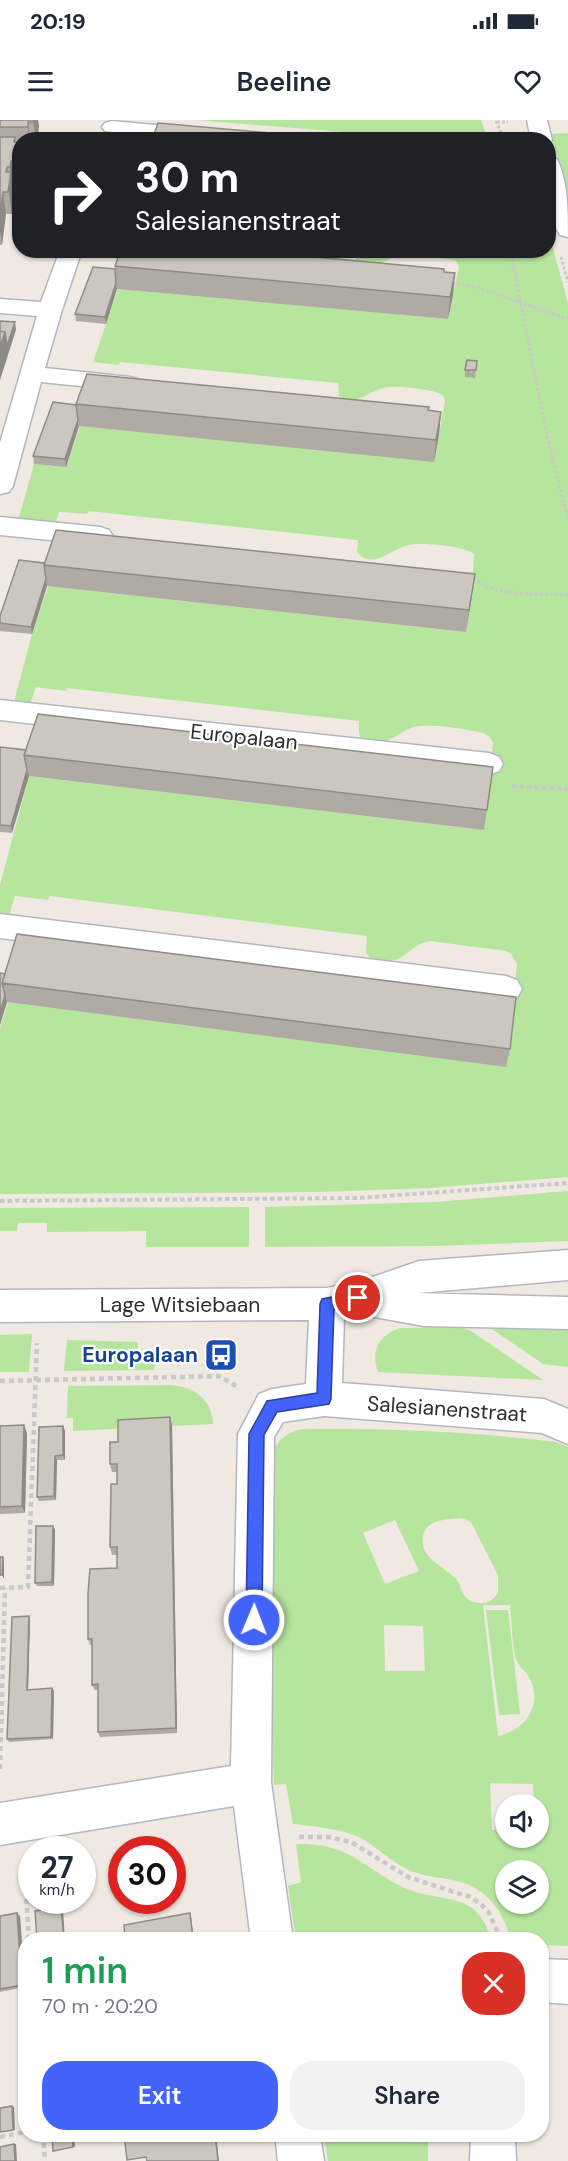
<!DOCTYPE html>
<meta charset="utf-8">
<style>
:root{--surface:#fff;--page:#f2f2f3;--text:#1f2937;--muted:#747a83;--accent:#4264fb}
body{margin:0;font-family:"DM Sans",sans-serif;background:var(--page);color:var(--text);height:100vh;display:flex;flex-direction:column;font-size:22px;white-space:nowrap}
*{box-sizing:border-box;margin:0}
p{font-size:20px;color:var(--muted)}
.icon{flex:none;width:33px;height:33px;fill:none;stroke:currentColor;stroke-width:2;stroke-linecap:round;stroke-linejoin:round}
.map{position:relative;flex:1;overflow:hidden}
.sheet{position:absolute;left:18px;top:1812px;width:531px;height:210px;display:flex;flex-direction:column;background:var(--surface);border-radius:24px;box-shadow:0 2px 4px #0004}
.sheet>*{flex:none}
.banner{position:absolute;left:12px;top:12px;width:544px;height:126px;border-radius:24px;box-shadow:0 2px 4px #0004;background:#202124;color:#fff;overflow:hidden}
.controls{position:absolute;left:495px;top:1674px;display:grid;gap:12px}
.controls a{display:grid;place-items:center;width:54px;height:54px;border-radius:50%;background:var(--surface);box-shadow:0 2px 4px #0004;font-size:30px}
.speed{position:absolute;left:18px;top:1716px;display:flex;gap:12px;font-size:30px;font-weight:700;text-align:center}
.speed>*{display:grid;place-content:center;width:78px;height:78px;border-radius:50%;background:var(--surface);box-shadow:0 2px 4px #0004;line-height:1}
.speed small{font-size:15px;font-weight:400}
.speed .limit{border:9px solid #d22;background:#fff;color:#111}
.pin{position:absolute;display:grid;place-items:center;width:51px;height:51px;color:#fff;margin:-26px;border:3px solid #fff;border-radius:50%;box-shadow:0 2px 6px #0007}
.me{position:absolute;width:66px;margin:-33px;rotate:1deg;stroke-linejoin:round;filter:drop-shadow(0 0 4px #0008)}
.turn{display:flex;align-items:center;gap:21px;height:126px;padding:0 24px;font-size:27px}
.turn .icon{width:78px;height:78px;stroke-width:2.5}
.turn b{display:block;font-size:42px;line-height:51px}
.round{display:grid;place-items:center;flex:none;width:63px;height:63px;border-radius:24px;background:var(--page)}
.head{display:flex;align-items:center;justify-content:space-between;height:102px;padding:0 24px}
h1{font-size:36px;font-weight:600;line-height:45px;color:#1e9e55}
.action{display:flex;gap:12px;margin-top:auto;padding:12px 24px}
.action a{flex:1;height:69px;border-radius:24px;background:var(--accent);color:#fff;font-size:24px;font-weight:600;line-height:69px;text-align:center}
.action a+a{background:var(--page);color:var(--text)}
.status{display:flex;justify-content:space-between;align-items:center;height:42px;padding:0 30px;background:var(--surface);direction:ltr}
.status svg{height:16px;fill:currentColor}
header{display:flex;justify-content:space-between;align-items:center;height:78px;padding:0 24px;background:var(--surface);font-size:27px;font-weight:600}
.map>svg:first-child{display:block}
.green{fill:#b6e59e;fill-rule:evenodd}
.lines{fill:none;stroke-linecap:round;stroke-linejoin:round}
.minor-casing{stroke:#b4b7c1;stroke-width:3}
.path-far2{stroke:#c9c9c9;stroke-width:3;stroke-dasharray:3 2;stroke-linecap:butt}
.path-far1{stroke:#c9c9c9;stroke-width:4;stroke-dasharray:4.5 3;stroke-linecap:butt}
.path{stroke:#c9c9c9;stroke-width:4.5;stroke-dasharray:5 4;stroke-linecap:butt}
.minor{fill:#fff;fill-rule:evenodd}
.wall{fill:#afaba4}
.shaded-wall{fill:#8e8b86}
.building{fill:#cbc7bf;stroke:#8e8b86;stroke-width:1.5}
.route{fill:#4264fb;stroke:#2b41a3;stroke-width:1.5}
.labels{text-anchor:middle;stroke-width:4.5;stroke-linejoin:round;paint-order:stroke}
.street-label{font-size:21px;fill:#2e2e2e;stroke:#fff}
.transit-label{font-size:21px;font-weight:bold;fill:#164399;stroke:#fff;text-anchor:end}
</style>
<div class="status"><b>20:19</b><svg viewBox="0 0 49 12"><path d="M0 12V9h3v3zM5 12V6h3v6zM10 12V3h3v9zM15 12V0h3v12zM26 1h20v11H26zM47 4h2v5h-2z"/></svg></div>
<header><svg class="icon" aria-label="menu" viewBox="0 0 24 24"><path d="M4 6h16M4 12h16M4 18h16"/></svg>Beeline<svg class="icon" aria-label="heart" viewBox="0 0 24 24"><path d="M12 20l-8-8c-3-5 5-10 8-4 3-6 11-1 8 4z"/></svg></header>
<div class="map">
<svg width="568" height="2041" viewBox="0 0 568 2041">
<rect width="100%" height="100%" fill="#efe9e1"/>
<path class="green" d="M195 0H481L488 19H498H432Z
M568 13V74L551 14Z
M549 114 568 183V1057L430 1068 319 1072 0 1074V908L8 882 506 947 517 844 511 834 506 831 430 821C404 827 408 844 374 842L366 833 367 816 50 776 48 780 15 776 9 796 0 795V765L29 656 484 710 493 623 490 617 483 613C464 609 441 605 422 606 401 606 394 626 370 622 357 621 359 611 359 601L67 568 66 571 36 567 30 584 14 582 32 514 48 466 466 512 472 475 474 434C464 426 422 422 409 425 392 428 373 451 357 432L358 420 89 391 87 394 59 392 55 405 18 401 34 344 66 347 80 306 434 341 445 281 443 275C433 269 394 265 383 268 367 273 356 286 339 276L338 263 120 242 119 245 93 242 118 169 448 199 459 146 455 140 402 134 379 144 356 142V131H351L549 130Z
M568 1071V1121L437 1126 265 1127V1087L436 1082Z
M249 1087V1127H146V1111L47 1112V1103H18L17 1111H0V1088Z
M568 1198V1247L543 1244 483 1203Z
M461 1207 471 1211 543 1260 378 1252 377 1249C371 1229 381 1214 400 1208Z
M32 1214 29 1252H0V1215Z
M67 1220 138 1222V1232L155 1233 154 1250 64 1251Z
M171 1265C194 1267 212 1279 213 1304L73 1311V1298H67L68 1266Z
M303 1309C388 1308 472 1312 556 1322L568 1327V1826L542 1825V1820L510 1819C504 1791 486 1768 457 1761 440 1757 423 1757 407 1749 390 1741 377 1727 361 1718 341 1708 315 1707 293 1704L286 1664 274 1665 273 1643V1332C279 1318 288 1312 303 1309ZM462 1398 471 1402 498 1455V1473C492 1482 485 1485 474 1482 460 1478 463 1466 455 1458 447 1450 433 1443 427 1434 423 1429 422 1422 423 1416 427 1398 447 1400 462 1398ZM395 1400 419 1451 385 1464 363 1413ZM483 1485H510C512 1499 512 1530 517 1541 520 1548 528 1553 531 1561 542 1587 524 1611 498 1616ZM384 1505 423 1506 425 1551H385ZM490 1663 533 1664 534 1684H538V1718H506L505 1710H492ZM506 1750H538V1784H506Z
M486 1490H508L520 1594 499 1595Z
M296 1724C355 1723 362 1750 410 1770 429 1778 455 1776 472 1788 482 1796 488 1807 490 1819H296L288 1766 301 1762Z
M324 2015H428V2041H328Z"/>
<g class="lines">
<g class="minor-casing">
<path id="minor" d="M527 0H547L552 20 549 24V20H531Z
M112 1 253 14 260 16 263 20H180L105 11 102 7 105 3Z
M549 38 557 39C568 61 568 92 568 117L560 115C545 93 549 62 549 38Z
M60 130H82L62 190 45 248 130 257 138 259 142 264 138 269 130 271 41 262 13 366 9 372 0 374V323L37 196 0 193V179L41 182Z
M0 397 100 407 109 410 113 416 109 422 100 425 0 415Z
M0 580 489 633 499 637 503 644 499 651 489 655 0 600Z
M0 794 506 856 517 860 522 869 517 878 506 882 0 818Z
M568 1130V1160L418 1173 568 1177V1209L424 1206 358 1194 344 1197 342 1263 544 1279 568 1289V1324L542 1313 324 1296 283 1302 274 1317 271 1663 293 1820H251L234 1686 0 1725V1683L231 1646 238 1314 259 1274 272 1269 306 1264 309 1200 0 1202V1170L327 1168 358 1162 419 1141Z
M542 1839 568 1840V1884L542 1882Z
M275 2014H320L324 2041H278Z
M471 2014H515L516 2041H470Z"/>
</g>
<path class="path-far2" d="M496 1 504 20
M497 2H508
M490 20 492 16 501 14
M510 130 548 320 568 400
M561 137 568 162
M452 163 476 167 568 199
M473 458C496 478 539 473 568 475"/>
<path class="path-far1" d="M512 666 568 669
M0 1081 357 1078 568 1063"/>
<path class="path" d="M0 1261 219 1256 238 1267
M0 1468 28 1467 37 1223
M0 1649 5 1468
M299 1717H329L351 1722 408 1757 470 1777 481 1784 489 1793 501 1820
M24 1743 29 1820
M43 2014 45 2041
M0 2017 26 2012"/>
<use href="#minor" class="minor"/>
</g>
<path class="wall" d="M0 0H38L39 6 37 20H20V63H14V74L12 94H6L2 125H0Z
M115 146 444 152 455 153 453 175 448 199 117 169 106 204 76 201 75 194 115 149Z
M477 241 475 258 465 257V250Z
M87 254 441 292 439 314 434 342 79 306 66 347 34 344 33 336 76 285Z
M44 443 472 475 466 512 47 466 32 514 0 511V496Z
M0 627 26 630 493 647 484 710 29 656 12 713 0 712Z
M0 853 510 929 506 947 7 882 0 905Z
M170 1297 172 1305 177 1613 100 1617 98 1612V1570H95L92 1565V1525H90L88 1519 117 1448V1435H112L110 1427 117 1364V1352H112L110 1344 118 1322Z
M0 1306 27 1313 25 1393 0 1394Z
M63 1306 65 1311V1340H57L56 1380 39 1381 37 1377Z
M53 1406 55 1410 54 1466H37L35 1463Z
M29 1496 30 1500 28 1570 52 1568 54 1571 53 1619 9 1622 7 1619Z
M0 1796H20L25 1867 0 1872Z"/>
<path class="shaded-wall" d="M33 0H38L39 6 37 20H36Z
M28 2 30 20H29L28 7Z
M15 17 17 36 19 22 20 62 14 22Z
M11 41 14 63V74L12 94 6 52 7 47 9 66 11 53 10 47Z
M3 72 6 94 2 125 0 111V94Z
M455 153 453 175 448 199 450 177Z
M116 163 117 169 106 204 105 197Z
M15 202 16 210 0 260V227L5 212Z
M441 292 439 314 434 342 436 320Z
M78 300V306H79L66 347 65 339Z
M475 454 472 475 466 512 469 490Z
M46 459 47 466 32 514 31 507Z
M27 650 29 656 12 713 11 706Z
M5 875 7 882 0 905V893Z
M170 1297 172 1305 177 1613 176 1608Z
M24 1305 27 1313 25 1393 22 1386Z
M63 1306 65 1311V1340L63 1335Z
M55 1336 57 1340 56 1380 54 1376Z
M53 1406 55 1410 54 1466 52 1462Z
M3 1437 4 1441V1459L2 1455Z
M29 1496 30 1500 28 1573 27 1570Z
M52 1568 54 1571 53 1619 51 1617Z
M61 1787 63 1789 65 1820H64Z
M17 1793 20 1796 25 1867 22 1865Z
M190 1793 191 1796 194 1820H193Z
M12 1986 14 1987 15 2010H13Z
M72 2014H74L75 2027H73Z
M215 2014H216L219 2041H218Z
M14 2024H16L17 2041H15Z"/>
<path class="building" d="M0 0H34V2H28V7H0Z
M158 3 349 20H152Z
M0 17H15L14 22H19L17 41H11L10 47H7L6 52H11L8 72H3L0 94Z
M121 130H239L444 149V152L455 153 450 177 115 146Z
M93 147 115 149 116 163 105 197 75 194Z
M0 201 15 202 7 226 5 212 0 211Z
M0 211 5 212 0 227Z
M467 240 477 241 476 250H465Z
M87 254 429 287 428 290 441 292 436 320 76 284Z
M53 282 76 285 78 300 65 339 33 336Z
M56 410 475 454 469 490 44 445Z
M19 440 44 443V445L46 459 31 507 0 503V496Z
M38 594 493 647 487 690 24 635Z
M0 627 26 630 24 635 27 650 11 706 0 705Z
M17 814 516 877 510 929 2 863Z
M0 853 5 854 2 863 5 875 0 893Z
M170 1297 176 1608 98 1612V1564L92 1565V1519H88V1473L90 1449 117 1448V1427H110L111 1364H117V1344H110V1322H118V1300Z
M24 1305 22 1386 0 1387V1306Z
M63 1306V1335L55 1336 54 1376 37 1377 39 1307Z
M36 1406H53L52 1462 35 1463Z
M0 1437H3L2 1455H0Z
M29 1496 27 1570 52 1568 51 1617 7 1619 12 1497Z
M61 1787 64 1820H37L35 1791Z
M17 1793 22 1865 0 1869V1796Z
M190 1793 193 1820H125L124 1805Z
M12 1986 13 2010 0 2012V1988Z
M52 2014H72L73 2027 53 2031Z
M124 2014H215L218 2041H147L146 2037 127 2040Z
M14 2024 15 2041H0V2027Z"/>
<path class="route" d="M358 1172 364 1174 366 1178 364 1183 334 1189 331 1279 329 1284 277 1292 264 1315 262 1500 259 1506 254 1508 248 1506 246 1500 249 1314 267 1281 317 1273 320 1184 322 1179Z"/>
<defs>
<g id="bus-square" transform="scale(1.725)"><rect x="-9" y="-9" width="18" height="18" rx="4" fill="#1a4fb4" stroke="#fff"/><path d="M-5-6H5V4H4V6H2V4H-2V6H-4V4H-5ZM-3.5-4V0h7V-4ZM-3.5 1.2v1.5H-2V1.2ZM2 1.2v1.5H3.5V1.2Z" fill="#fff"/></g>
</defs>
<g fill-rule="evenodd">
<use href="#bus-square" x="221" y="1235"/>
</g>
<g class="labels">
<g class="street-label">
<text transform="translate(244 617) rotate(6)" y="7">Europalaan</text>
<text x="180" y="1192">Lage Witsiebaan</text>
<text transform="translate(447 1289) rotate(4)" y="7">Salesianenstraat</text>
</g>
<g class="transit-label">
<text x="198" y="1242">Europalaan</text>
</g>
</g>
</svg>
<div class="controls">
<a><svg class="icon" aria-label="sound" viewBox="0 0 24 24"><path d="M4 9h4l5-4v14l-5-4H4zM17 9q2 3 0 6"/></svg></a>
<a><svg class="icon" aria-label="layers" viewBox="0 0 24 24"><path d="M12 4l9 5-9 5-9-5zM3 14l9 5 9-5"/></svg></a>
</div>
<div class="speed"><div>27<small>km/h</small></div><div class="limit">30</div></div>
<div class="pin" style="left:358px;top:1178px;background:#d93025"><svg class="icon" aria-label="arrive" viewBox="0 0 24 24"><path d="M6 21V4h12l-3 4 3 4H6"/></svg></div>
<svg class="me" style="left:254px;top:1500px" viewBox="-20 -20 40 40"><circle r="17" fill="#4264fb" stroke="#fff" stroke-width="3"/><path d="M0-11L8 9 0 5-8 9z" fill="#fff"/></svg>
<div class="banner">
<div class="turn"><svg class="icon" aria-label="right" viewBox="0 0 24 24"><path d="M7 20v-9h11M14 6l5 5-5 5"/></svg><div><b>30 m</b>Salesianenstraat</div></div>
</div>
<section class="sheet">
<div class="head"><div><h1>1 min</h1><p>70 m · 20:20</p></div><a class="round" style="background:#d93025;color:#fff"><svg class="icon" aria-label="close" viewBox="0 0 24 24"><path d="M6 6l12 12M18 6L6 18"/></svg></a></div>
<div class="action"><a>Exit</a><a>Share</a></div>
</section>
</div>
